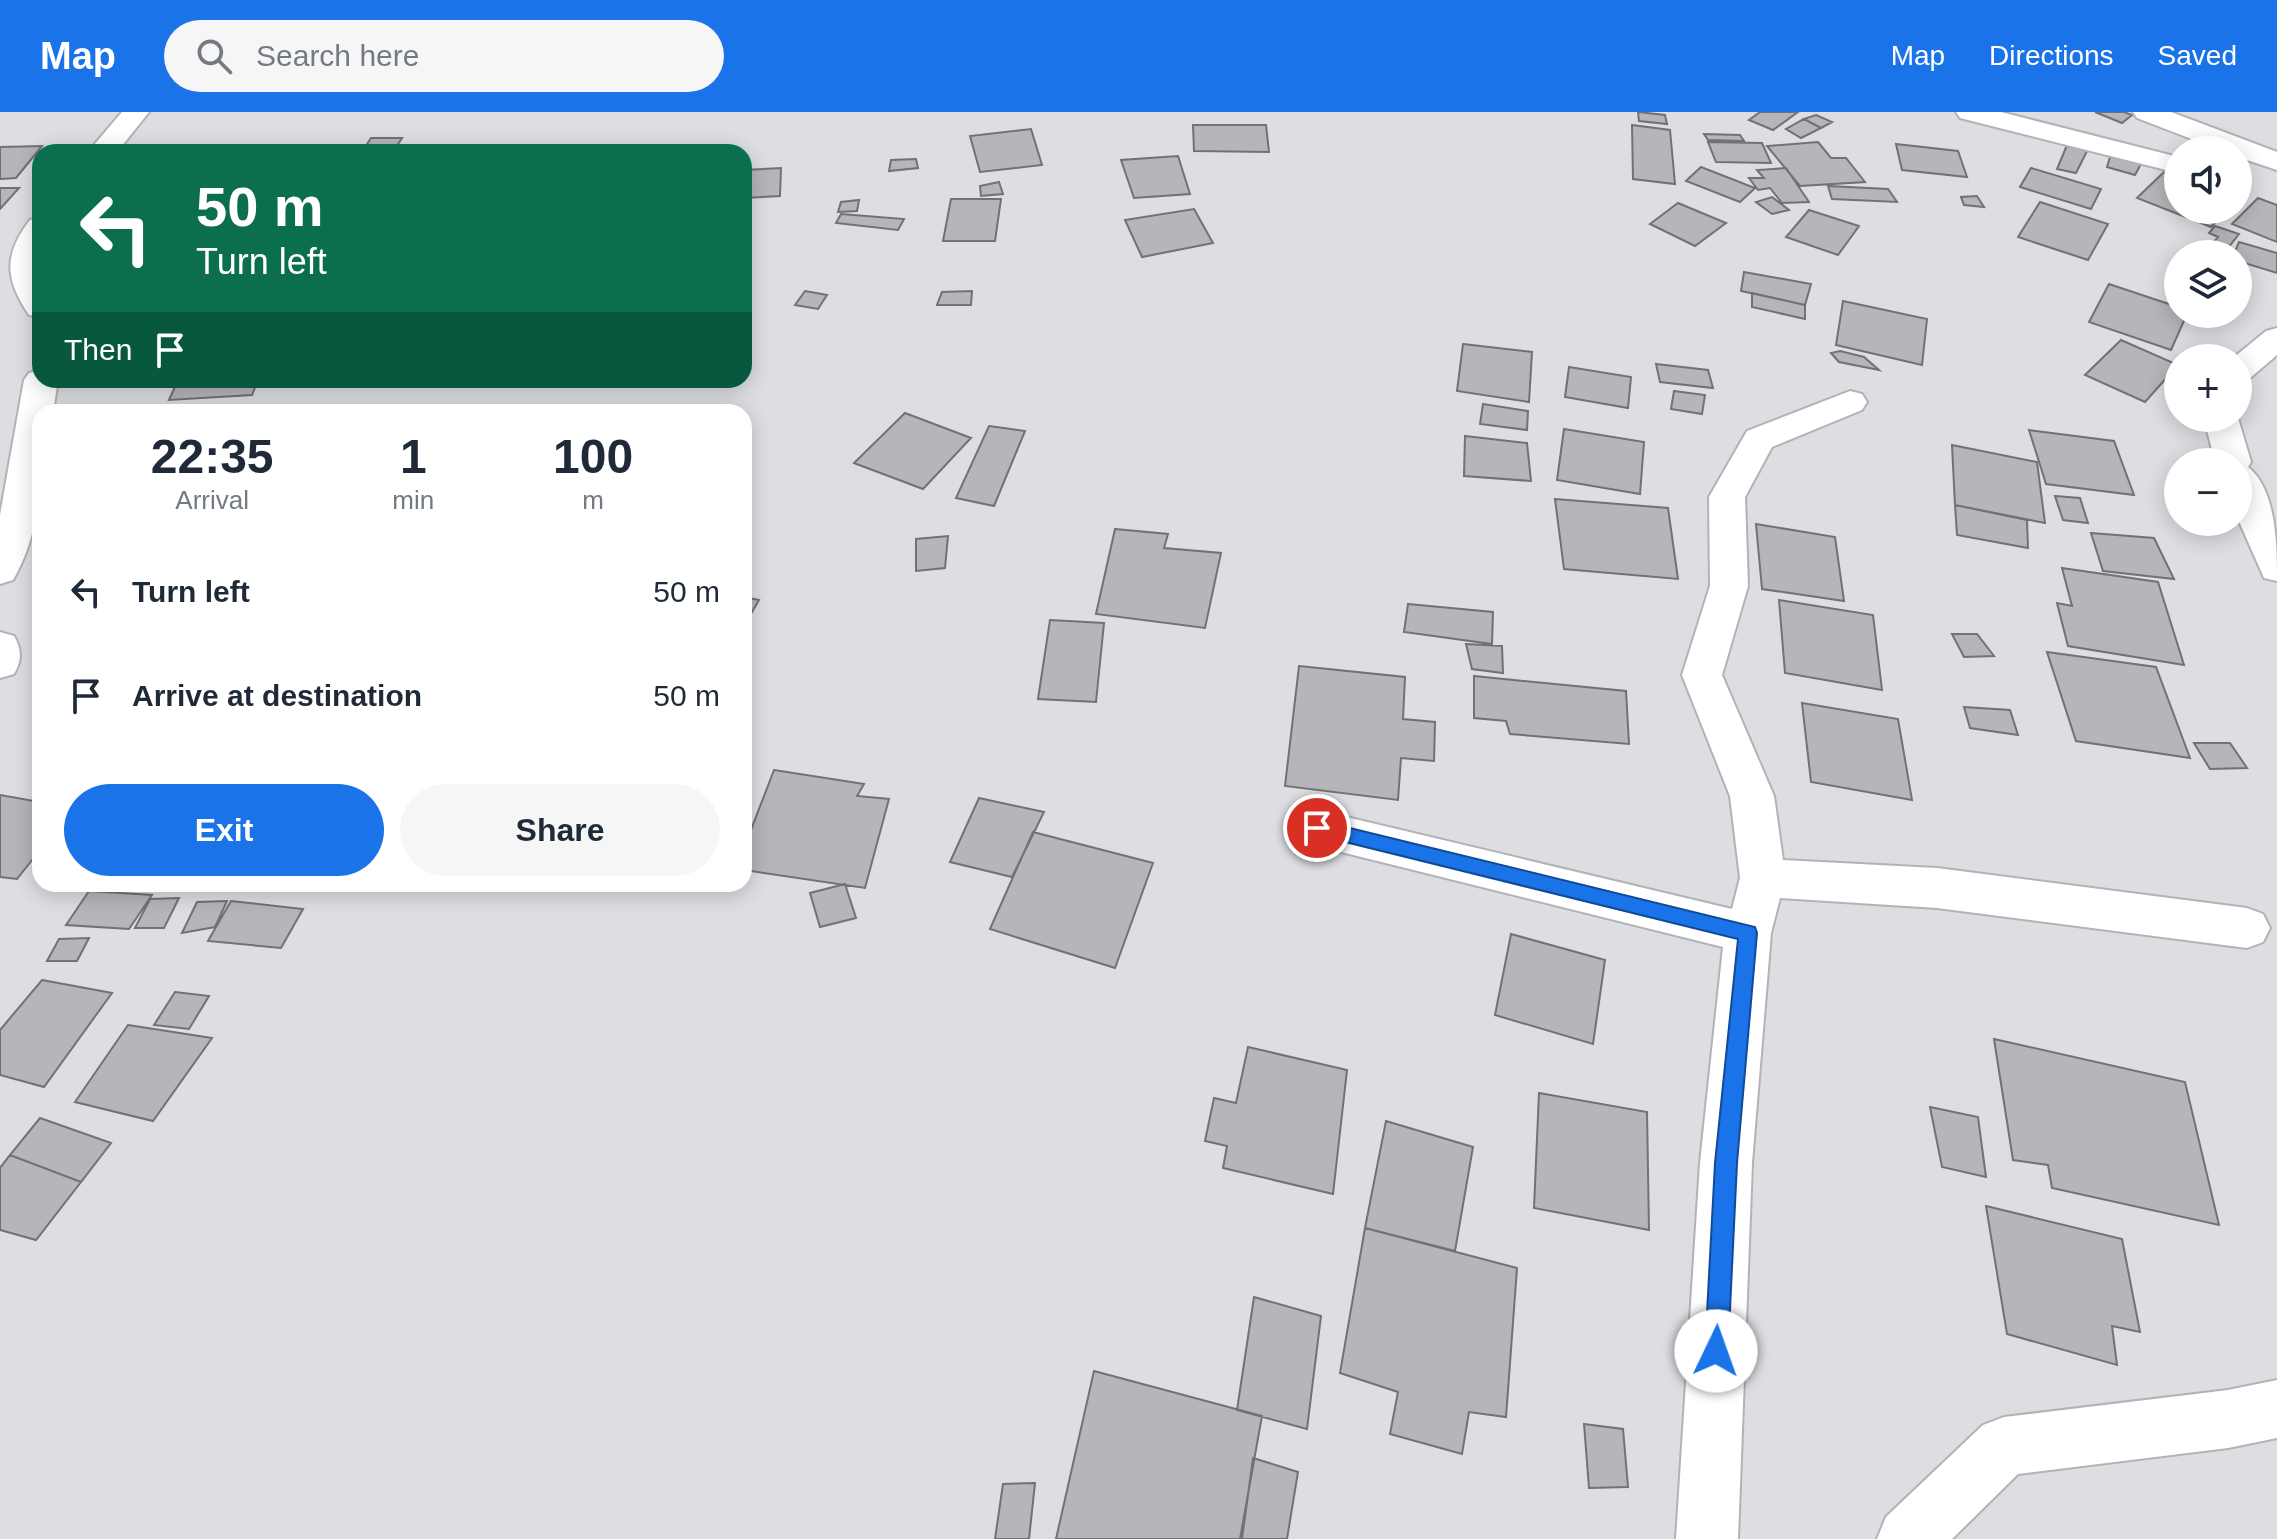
<!DOCTYPE html>
<meta charset="utf-8">
<style>
:root{--surface:#fff;--page:#f6f6f7;--text:#1f2937;--muted:#747a83;--accent:#1a73e8}
body{margin:0;font-family:Helvetica,sans-serif;background:var(--page);color:var(--text);height:100vh;display:flex;flex-direction:column;font-size:30px;white-space:nowrap}
*{box-sizing:border-box;margin:0}
p{font-size:26px;color:var(--muted)}
.icon{flex:none;width:44px;height:44px;fill:none;stroke:currentColor;stroke-width:2;stroke-linecap:round;stroke-linejoin:round}
.map{position:relative;flex:1;overflow:hidden}
.drawer{position:absolute;left:32px;top:292px;width:720px;height:488px;display:flex;flex-direction:column;background:var(--surface);border-radius:24px;box-shadow:0 4px 20px #0003}
.drawer>*{flex:none}
.hud{position:absolute;left:32px;top:32px;width:720px;height:244px;border-radius:24px;box-shadow:0 4px 20px #0003;background:#0b6e4f;color:#fff;overflow:hidden}
.buttons{position:absolute;left:2164px;top:24px;display:grid;gap:16px}
.buttons a{display:grid;place-items:center;width:88px;height:88px;border-radius:50%;background:var(--surface);box-shadow:0 4px 20px #0003;font-size:40px}
.pin{position:absolute;display:grid;place-items:center;width:68px;height:68px;color:#fff;margin:-34px;border:4px solid #fff;border-radius:50%;box-shadow:0 2px 8px #0007}
.me{position:absolute;width:88px;margin:-44px;rotate:3deg;stroke-linejoin:round;filter:drop-shadow(0 0 6px #0008)}
.turn{display:flex;align-items:center;gap:28px;height:168px;padding:0 32px;font-size:36px}
.turn .icon{width:104px;height:104px;stroke-width:2.5}
.turn b{display:block;font-size:56px;line-height:68px}
.then{display:flex;align-items:center;height:76px;padding:0 32px;background:#0003;gap:16px;font-size:30px}
.eta{display:flex;justify-content:space-evenly;align-items:center;height:136px;text-align:center}
.eta b{font-size:48px;font-weight:700;line-height:56px}
.cta{display:flex;gap:16px;margin-top:auto;padding:16px 32px}
.cta a{flex:1;height:92px;border-radius:48px;background:var(--accent);color:#fff;font-size:32px;font-weight:700;line-height:92px;text-align:center}
.cta a+a{background:var(--page);color:var(--text)}
ul{padding:0;list-style:none}
li{display:flex;align-items:center;gap:24px;height:104px;padding:0 32px}
li div{flex:1}
li b{display:block;font-size:30px}
li em{font-style:normal}
header{display:flex;align-items:center;gap:48px;box-sizing:border-box;height:112px;padding:0 40px;background:var(--accent);color:#fff}
header strong{font-size:38px}
nav{display:flex;gap:44px;margin-inline-start:auto;font-size:28px}
.search{width:560px;height:72px;background:var(--page);display:flex;align-items:center;gap:20px;box-sizing:border-box;padding:0 28px;border-radius:44px;color:var(--muted);font-size:30px}
.map>svg:first-child{display:block}
.building{fill:#b6b6ba;stroke:#727175;stroke-width:2}
.lines{fill:none;stroke-linecap:round;stroke-linejoin:round}
.minor-casing{stroke:#b2b3b7;stroke-width:4}
.minor{fill:#fff;fill-rule:evenodd}
.route{fill:#1a73e8;stroke:#114b97;stroke-width:2}
</style>
<header>
<strong>Map</strong>
<div class="search"><svg class="icon" aria-label="search" viewBox="0 0 24 24"><circle cx="10" cy="10" r="6"/><path d="M15 15l6 6"/></svg>Search here</div>
<nav><a>Map</a><a>Directions</a><a>Saved</a></nav>
</header>
<div class="map">
<svg width="2277" height="1427" viewBox="0 0 2277 1427">
<rect width="100%" height="100%" fill="#dcdee2"/>
<path class="building" d="M1638 0 1665 3 1667 12 1639 9Z
M1760 0H1798L1773 18 1749 8Z
M2095 0H2124L2132 3 2122 11Z
M1816 3 1832 10 1821 16 1804 7Z
M1804 7 1821 16 1801 26 1786 17Z
M1193 13H1266L1269 40 1194 39Z
M1632 13 1670 18 1675 72 1633 67Z
M1031 17 1042 53 980 60 970 24Z
M1704 22 1740 23 1744 29 1708 28Z
M371 26H402L393 40H362Z
M1708 30 1762 31 1771 51 1716 50Z
M1818 30 1831 46H1846L1865 70 1800 74 1767 34Z
M1896 32 1958 39 1967 65 1902 58Z
M2067 33 2087 39 2076 61 2057 57Z
M42 34 16 66 0 67V35Z
M2111 42 2142 50 2135 63 2107 55Z
M1178 44 1190 82 1134 86 1121 48Z
M916 47 918 56 889 59 891 48Z
M1701 55 1755 76 1740 90 1686 69Z
M781 56 780 84 744 86V58Z
M1786 56 1809 90 1782 91 1770 76 1758 78 1749 66H1764L1757 58Z
M2031 56 2101 77 2091 97 2020 75Z
M2164 60 2178 65V98H2227L2211 115 2137 86Z
M999 70 1003 82 981 84 980 74Z
M1828 74 1888 77 1897 90 1832 87Z
M0 76H19L0 97Z
M1977 84 1984 95 1964 93 1961 85Z
M1772 85 1789 98 1772 102 1756 90Z
M2258 86 2277 93V130L2232 112Z
M951 87H1001L995 129H943Z
M859 88 857 99 838 100 841 90Z
M2040 90 2108 112 2088 148 2018 125Z
M1678 91 1726 111 1695 134 1650 112Z
M1194 97 1213 131 1142 145 1125 108Z
M1809 98 1859 114 1838 143 1786 125Z
M841 102 904 107 898 118 836 111Z
M2215 114 2239 122 2224 141 2209 136 2218 125 2209 121Z
M2239 130 2277 141V161L2238 149V142H2234Z
M1744 160 1811 172 1805 193 1741 179Z
M2109 172 2178 195V202H2187L2171 238 2089 210Z
M805 179 827 183 818 197 795 193Z
M972 179 971 193H937L942 180Z
M1752 181 1805 193V207L1752 195Z
M1843 189 1927 207 1922 253 1836 233Z
M2121 228 2178 253 2145 290 2085 263Z
M1463 232 1532 240 1529 290 1457 279Z
M1840 239 1864 245 1879 258 1839 250 1831 241Z
M1656 252 1708 258 1713 276 1660 270Z
M1569 255 1631 265 1628 296 1565 285Z
M178 268H258L252 283 169 288Z
M1674 279 1705 283 1702 302 1671 297Z
M1483 292 1528 299 1527 318 1480 312Z
M905 301 971 326 923 377 854 351Z
M989 314 1025 319 994 394 956 386Z
M1564 317 1644 330 1640 382 1557 368Z
M2029 318 2114 329 2134 383 2046 372Z
M1465 324 1527 331 1531 369 1464 364Z
M1952 333 2037 350 2045 411 1955 393Z
M2055 384 2080 386 2088 411 2063 408Z
M1555 387 1668 396 1678 467 1564 457Z
M1955 393 2027 408 2028 436 1957 423Z
M1756 412 1835 425 1844 489 1762 477Z
M1115 417 1168 422 1164 436 1221 441 1205 516 1096 502Z
M2091 421 2154 426 2174 467 2103 459Z
M948 424 945 456 916 459V427Z
M2062 456 2158 470 2184 553 2068 534 2057 491 2072 494Z
M744 485 759 488 745 512H744Z
M1779 488 1873 503 1882 578 1785 561Z
M1408 492 1493 500 1492 532 1404 520Z
M1050 508 1104 511 1096 590 1038 587Z
M1952 522H1977L1994 544 1964 545Z
M1466 532 1502 534 1503 561 1472 557Z
M2047 540 2156 555 2190 646 2076 629Z
M1299 554 1405 565 1403 607 1435 610 1434 649 1401 646 1398 688 1285 674Z
M1474 564 1626 579 1629 632 1510 622 1506 609 1474 606Z
M1802 591 1898 607 1912 688 1811 670Z
M1964 595 2010 598 2018 623 1970 616Z
M2194 631H2230L2247 656 2210 657Z
M774 658 864 672 857 684 889 687 865 776 744 758V736Z
M0 683 40 690V738L17 767 0 765Z
M979 686 1044 700 1012 765 950 750Z
M1033 720 1153 751 1115 856 990 817Z
M845 772 856 806 820 815 810 781Z
M89 779 152 783 129 817 66 813Z
M179 786 164 816H135L150 787Z
M227 789 215 815 182 821 197 790Z
M231 789 303 797 281 836 208 829Z
M1511 822 1605 848 1593 932 1495 903Z
M89 826 77 849H47L59 827Z
M42 868 112 881 44 975 0 963V918Z
M175 880 209 884 189 917 154 913Z
M128 913 212 926 153 1009 75 990Z
M1994 927 2185 970 2219 1113 2052 1076 2048 1053 2013 1048Z
M1248 935 1347 958 1333 1082 1223 1056 1227 1034 1205 1029 1214 986 1236 991Z
M1539 981 1647 1000 1649 1118 1534 1096Z
M1930 995 1978 1005 1986 1065 1942 1055Z
M40 1006 111 1031 81 1070 10 1043Z
M1386 1009 1473 1035 1455 1139 1365 1116Z
M10 1043 81 1070 36 1128 0 1118V1056Z
M1986 1094 2122 1127 2140 1220 2112 1214 2117 1253 2007 1222Z
M1365 1116 1517 1156 1506 1305 1469 1300 1462 1342 1390 1322 1398 1280 1340 1261Z
M1254 1185 1321 1204 1307 1317 1237 1298Z
M1094 1259 1262 1304 1240 1427H1056Z
M1584 1312 1623 1317 1628 1375 1589 1376Z
M1253 1346 1298 1360 1287 1427H1242Z
M1035 1371 1029 1427H995L1003 1372Z"/>
<g class="lines">
<g class="minor-casing">
<path id="minor" d="M122 0H149L117 40H88Z
M1956 0H2001L2178 45V61L1960 6Z
M2133 0H2171L2277 40V58L2238 45V38H2220L2137 6Z
M40 105V205L29 203C4 166 4 142 30 108Z
M2277 216V243L2250 266 2238 269V246H2233L2266 219Z
M40 258V268H58L53 300H40C40 359 44 415 13 468L0 472V403L24 268 29 261Z
M1850 279 1862 282 1867 290 1862 298 1772 335 1745 385 1748 474 1722 563 1774 684 1783 748 1937 756 2247 796 2263 802 2270 816 2263 830 2247 836 1937 796 1780 786 1771 821 1752 1051 1738 1427H1676L1700 1051 1723 835 1317 734 1301 729 1295 716 1301 703 1317 698 1732 797 1740 766 1730 684 1682 563 1710 474 1709 385 1747 319Z
M2204 306H2238L2251 350 2248 355C2277 378 2277 435 2277 469L2264 466 2238 407V350H2215Z
M0 520 14 524C22 538 22 548 14 562L0 566Z
M2277 1268V1326L2228 1336 2018 1362 1952 1427H1877L1886 1405 1983 1313 2004 1305 2228 1278Z"/>
</g>
<use href="#minor" class="minor"/>
</g>
<path class="route" d="M1317 708 1755 815 1757 821 1737 1051 1728 1239 1725 1247 1716 1251 1708 1247 1705 1239 1715 1051 1738 827 1317 723 1308 716Z"/>
</svg>
<div class="buttons">
<a><svg class="icon" aria-label="sound" viewBox="0 0 24 24"><path d="M4 9h4l5-4v14l-5-4H4zM17 9q2 3 0 6"/></svg></a>
<a><svg class="icon" aria-label="layers" viewBox="0 0 24 24"><path d="M12 4l9 5-9 5-9-5zM3 14l9 5 9-5"/></svg></a>
<a>+</a>
<a>−</a>
</div>
<div class="pin" style="left:1317px;top:716px;background:#d93025"><svg class="icon" aria-label="arrive" viewBox="0 0 24 24"><path d="M6 21V4h12l-3 4 3 4H6"/></svg></div>
<svg class="me" style="left:1716px;top:1239px" viewBox="-20 -20 40 40"><circle r="19" fill="#fff"/><path d="M0-13L10 11 0 6-10 11z" fill="#1a73e8"/></svg>
<div class="hud">
<div class="turn"><svg class="icon" aria-label="left" viewBox="0 0 24 24"><path d="M17 20v-9H6M10 6l-5 5 5 5"/></svg><div><b>50 m</b>Turn left</div></div>
<div class="then">Then<svg class="icon" aria-label="arrive" viewBox="0 0 24 24"><path d="M6 21V4h12l-3 4 3 4H6"/></svg></div>
</div>
<section class="drawer">
<div class="eta">
<div><b>22:35</b><p>Arrival</p></div>
<div><b>1</b><p>min</p></div>
<div><b>100</b><p>m</p></div>
</div>
<ul>
<li><svg class="icon" aria-label="left" viewBox="0 0 24 24"><path d="M17 20v-9H6M10 6l-5 5 5 5"/></svg><div><b>Turn left</b></div><em>50 m</em></li>
<li><svg class="icon" aria-label="arrive" viewBox="0 0 24 24"><path d="M6 21V4h12l-3 4 3 4H6"/></svg><div><b>Arrive at destination</b></div><em>50 m</em></li>
</ul>
<div class="cta"><a>Exit</a><a>Share</a></div>
</section>
</div>
